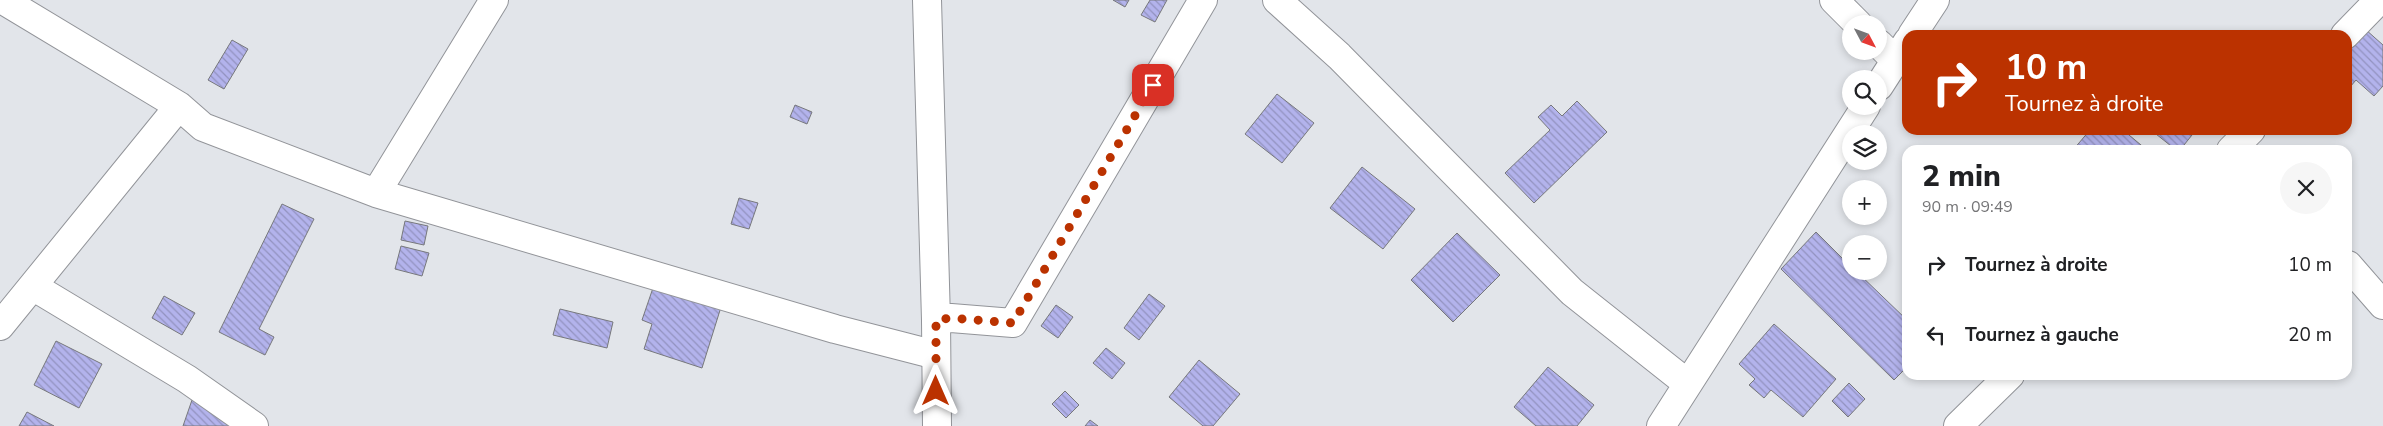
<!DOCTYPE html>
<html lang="fr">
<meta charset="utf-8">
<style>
:root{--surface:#fff;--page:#f6f6f6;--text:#202124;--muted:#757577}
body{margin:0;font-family:"Nunito Sans",sans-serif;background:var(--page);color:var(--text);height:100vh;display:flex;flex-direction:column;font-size:19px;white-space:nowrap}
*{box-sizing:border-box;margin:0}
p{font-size:16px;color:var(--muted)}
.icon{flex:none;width:28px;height:28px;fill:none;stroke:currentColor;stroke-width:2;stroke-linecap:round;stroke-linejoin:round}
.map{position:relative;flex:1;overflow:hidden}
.panel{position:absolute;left:1902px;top:145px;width:450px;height:235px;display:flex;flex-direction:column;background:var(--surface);border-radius:15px;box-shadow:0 2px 8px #0003}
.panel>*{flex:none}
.banner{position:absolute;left:1902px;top:30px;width:450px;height:105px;border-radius:15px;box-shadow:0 2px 8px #0003;background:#bb3200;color:#fff;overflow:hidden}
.needle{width:32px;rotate:131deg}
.tools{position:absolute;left:1842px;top:15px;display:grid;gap:10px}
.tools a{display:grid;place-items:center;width:45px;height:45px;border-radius:50%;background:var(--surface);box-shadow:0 2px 8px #0003;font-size:25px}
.pin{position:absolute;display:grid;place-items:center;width:42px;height:42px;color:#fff;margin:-21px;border-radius:10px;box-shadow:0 2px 8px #0006}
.me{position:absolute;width:55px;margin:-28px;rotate:0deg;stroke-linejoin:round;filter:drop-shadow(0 0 4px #0008)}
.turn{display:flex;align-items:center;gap:18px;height:105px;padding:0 20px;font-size:22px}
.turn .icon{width:65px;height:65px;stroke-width:2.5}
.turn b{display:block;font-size:35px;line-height:42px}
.round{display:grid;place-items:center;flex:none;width:52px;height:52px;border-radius:26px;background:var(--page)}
.summary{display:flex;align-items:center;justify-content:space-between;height:85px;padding:0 20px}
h1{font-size:30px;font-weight:800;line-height:38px}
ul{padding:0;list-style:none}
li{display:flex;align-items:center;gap:15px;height:70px;padding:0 20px}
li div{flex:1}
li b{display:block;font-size:19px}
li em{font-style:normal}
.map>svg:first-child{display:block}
.building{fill:url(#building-back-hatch);stroke:#77787c}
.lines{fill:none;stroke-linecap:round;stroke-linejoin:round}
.minor-casing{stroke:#929499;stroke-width:30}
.tertiary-casing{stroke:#929499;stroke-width:30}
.minor{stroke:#fff;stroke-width:28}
.tertiary{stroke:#fff;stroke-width:28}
.route{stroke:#bb3200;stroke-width:9;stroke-dasharray:0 16.2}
</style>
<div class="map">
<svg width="2383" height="426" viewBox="0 0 2383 426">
<defs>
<pattern id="building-back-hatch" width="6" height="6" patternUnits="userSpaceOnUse" patternTransform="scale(1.25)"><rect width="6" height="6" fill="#b3b3ec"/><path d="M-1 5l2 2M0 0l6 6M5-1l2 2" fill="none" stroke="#9292bf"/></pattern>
</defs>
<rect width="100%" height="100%" fill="#e2e5ea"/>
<path class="building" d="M1113 0H1129L1125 7Z
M1150 0H1167L1155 22 1141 15Z
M2365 29 2383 45V86L2374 96 2356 80 2350 87 2348 85V48Z
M232 40 248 49 224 89 208 80Z
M1277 94 1314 123 1282 163 1245 134Z
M1577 101 1607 132 1534 203 1505 173 1550 130 1538 117 1551 105 1562 116Z
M795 105 812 112 807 124 790 117Z
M2090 130H2123L2147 150H2073Z
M2151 130H2196L2180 150H2176Z
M1362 167 1415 209 1383 249 1330 208Z
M739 198 758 203 749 229 731 224Z
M282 204 314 219 259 329 274 337 265 355 219 332Z
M405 221 428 226 424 245 401 240Z
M1816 232 1851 267V271H1856L1908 321V366L1894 380 1781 269Z
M1457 233 1500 275 1453 322 1411 280Z
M401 246 429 253 422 276 395 269Z
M654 285 721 307 702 368 644 349 652 324 642 320Z
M1149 294 1165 306 1139 340 1124 328Z
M164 296 195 313 182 335 152 318Z
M1056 305 1073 317 1058 338 1041 326Z
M560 309 613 322 607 348 553 335Z
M1774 324 1836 379 1803 417 1771 390 1764 398 1749 385 1755 379 1739 364Z
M56 341 102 364 79 408 34 385Z
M1106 348 1125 363 1112 379 1093 363Z
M1199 360 1240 394 1213 426H1203L1169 397Z
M1548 367 1594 405 1577 426H1536L1514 407Z
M1849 383 1865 399 1848 417 1832 401Z
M1065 391 1079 405 1066 418 1052 404Z
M192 400 237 417 234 426H183Z
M27 412 54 426H19Z
M1090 420 1098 426H1085Z"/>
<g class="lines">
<g class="minor-casing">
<path id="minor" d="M3 0 179 106 203 127 376 193 835 329 936 355
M1277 0 1339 56 1572 292 1688 384
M1834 0 1858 24
M1912 35 1935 0
M2345 35 2379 0
M1879 44 1895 60
M1879 86 1908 41
M2231 150 2251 130
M376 193 494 0
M2348 265 2383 305
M34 287 187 379 254 426
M936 320 951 318 1013 323 1203 0
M0 326 179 106
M1661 426 1866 106
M1958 426 2010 375"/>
</g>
<g class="tertiary-casing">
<path id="tertiary" d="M927 0 936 320 937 426"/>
</g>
<use href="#minor" class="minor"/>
<use href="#tertiary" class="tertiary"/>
</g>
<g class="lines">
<path class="route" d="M936 391V320L951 318 1013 323 1153 85"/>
</g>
</svg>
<div class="tools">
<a><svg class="needle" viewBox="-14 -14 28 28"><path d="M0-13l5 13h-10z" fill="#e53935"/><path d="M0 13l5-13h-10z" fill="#757577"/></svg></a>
<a><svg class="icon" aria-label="search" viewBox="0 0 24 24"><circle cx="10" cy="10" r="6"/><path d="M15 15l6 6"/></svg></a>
<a><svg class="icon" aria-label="layers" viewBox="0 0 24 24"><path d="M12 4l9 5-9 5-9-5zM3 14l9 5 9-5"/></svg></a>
<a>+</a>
<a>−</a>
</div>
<div class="pin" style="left:1153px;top:85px;background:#d93025"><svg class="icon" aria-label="arrive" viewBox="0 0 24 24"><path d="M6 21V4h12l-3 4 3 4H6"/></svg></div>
<svg class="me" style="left:936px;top:391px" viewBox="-20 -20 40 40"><path d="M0-17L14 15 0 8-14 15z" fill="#bb3200" stroke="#fff" stroke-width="4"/></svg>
<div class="banner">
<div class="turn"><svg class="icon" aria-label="right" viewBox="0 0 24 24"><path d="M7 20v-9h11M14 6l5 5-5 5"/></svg><div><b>10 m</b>Tournez à droite</div></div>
</div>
<section class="panel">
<div class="summary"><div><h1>2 min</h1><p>90 m · 09:49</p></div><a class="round"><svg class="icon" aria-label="close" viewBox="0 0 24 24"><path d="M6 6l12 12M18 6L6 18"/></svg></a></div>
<ul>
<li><svg class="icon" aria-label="right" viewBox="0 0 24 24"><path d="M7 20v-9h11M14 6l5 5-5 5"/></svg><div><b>Tournez à droite</b></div><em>10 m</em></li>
<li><svg class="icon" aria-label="left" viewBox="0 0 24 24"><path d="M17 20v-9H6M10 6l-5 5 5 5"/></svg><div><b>Tournez à gauche</b></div><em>20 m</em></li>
</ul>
</section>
</div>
